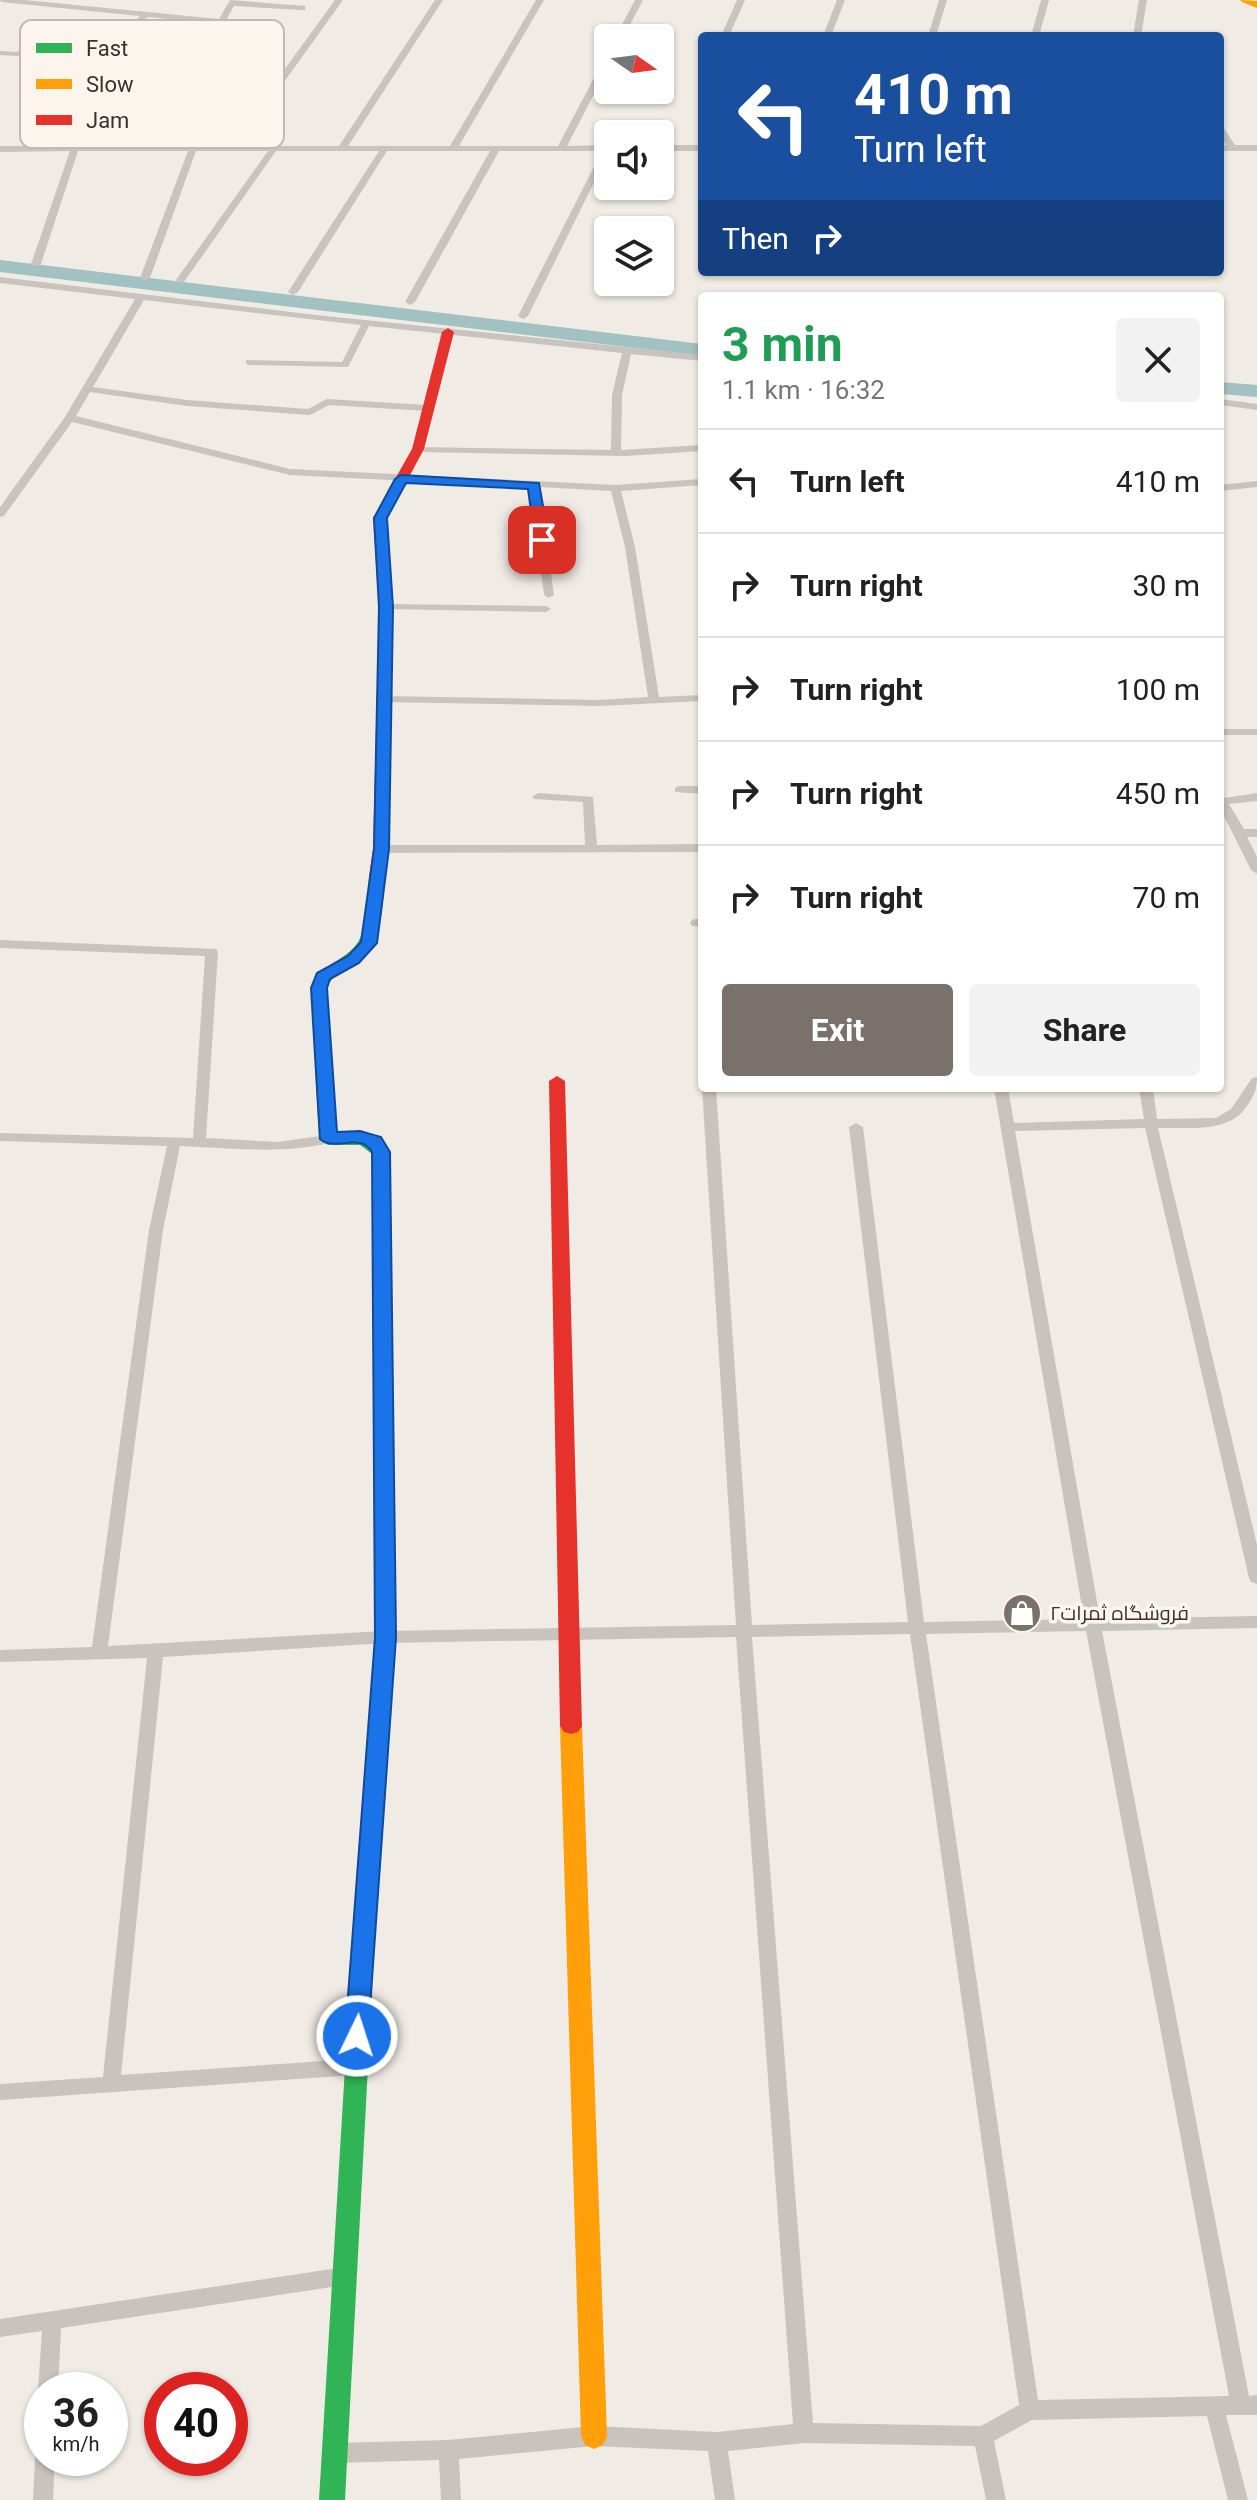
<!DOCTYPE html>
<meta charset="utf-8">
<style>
:root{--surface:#fff;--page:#f2f2f2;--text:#222;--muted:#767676;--line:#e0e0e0;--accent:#7a716c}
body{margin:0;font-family:Roboto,Cairo,sans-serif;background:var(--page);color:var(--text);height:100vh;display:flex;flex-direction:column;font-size:30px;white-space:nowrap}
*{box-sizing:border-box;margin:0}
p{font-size:26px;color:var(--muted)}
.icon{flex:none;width:44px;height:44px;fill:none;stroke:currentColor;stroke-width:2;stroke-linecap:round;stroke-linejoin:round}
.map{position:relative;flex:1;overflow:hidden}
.side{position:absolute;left:698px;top:292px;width:526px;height:800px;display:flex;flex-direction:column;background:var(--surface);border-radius:8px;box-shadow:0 2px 6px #0004}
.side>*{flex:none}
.banner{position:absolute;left:698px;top:32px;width:526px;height:244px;border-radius:8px;box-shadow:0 2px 6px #0004;background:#1a4fa0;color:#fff;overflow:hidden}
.needle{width:52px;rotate:104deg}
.fabs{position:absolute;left:594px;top:24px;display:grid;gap:16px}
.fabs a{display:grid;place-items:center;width:80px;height:80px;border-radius:8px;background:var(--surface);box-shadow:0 2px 6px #0004;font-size:40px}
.speed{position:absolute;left:24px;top:2372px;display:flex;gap:16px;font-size:40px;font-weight:700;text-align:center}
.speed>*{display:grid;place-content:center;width:104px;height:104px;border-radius:50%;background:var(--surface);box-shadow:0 2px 6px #0004;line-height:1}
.speed small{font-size:20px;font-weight:400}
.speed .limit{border:12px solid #d22;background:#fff;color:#111}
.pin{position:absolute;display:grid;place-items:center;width:68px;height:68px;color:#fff;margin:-34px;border-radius:16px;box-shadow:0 4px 12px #0006}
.me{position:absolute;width:88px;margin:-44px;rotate:4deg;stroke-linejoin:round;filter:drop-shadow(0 0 6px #0008)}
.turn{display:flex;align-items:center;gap:28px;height:168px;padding:0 24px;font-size:36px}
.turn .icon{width:104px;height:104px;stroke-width:2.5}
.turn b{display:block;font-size:56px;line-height:68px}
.then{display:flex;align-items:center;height:76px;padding:0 24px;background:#0003;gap:16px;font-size:30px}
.round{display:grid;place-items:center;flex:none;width:84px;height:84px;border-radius:8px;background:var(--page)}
.headline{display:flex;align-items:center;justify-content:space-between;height:136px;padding:0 24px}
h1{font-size:48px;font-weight:700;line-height:60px;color:#1e9e55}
.cta{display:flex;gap:16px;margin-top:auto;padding:16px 24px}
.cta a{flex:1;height:92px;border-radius:8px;background:var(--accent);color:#fff;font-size:32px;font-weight:700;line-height:92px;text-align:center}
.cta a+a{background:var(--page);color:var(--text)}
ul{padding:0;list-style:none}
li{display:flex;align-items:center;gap:24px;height:104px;padding:0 24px;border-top:2px solid var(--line)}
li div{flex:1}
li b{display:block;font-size:30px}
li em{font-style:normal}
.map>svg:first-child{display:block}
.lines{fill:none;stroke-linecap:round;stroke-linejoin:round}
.river{fill:#a1c2c1;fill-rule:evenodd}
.street{fill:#c9c3be;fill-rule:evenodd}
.fast{fill:#30b455;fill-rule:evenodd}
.slow{fill:#ff9f0a;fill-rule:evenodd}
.jam{fill:#e5322d;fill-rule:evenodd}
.route{fill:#1a73e8;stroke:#114b97;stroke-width:2}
.labels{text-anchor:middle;stroke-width:7;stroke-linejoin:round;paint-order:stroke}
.poi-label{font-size:20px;fill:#3b302b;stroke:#fbf5ee;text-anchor:start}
.key{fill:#fbf5ee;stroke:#c1bab4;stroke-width:2}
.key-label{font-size:22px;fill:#3b302b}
</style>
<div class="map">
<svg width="1257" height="2500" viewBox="0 0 1257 2500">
<rect width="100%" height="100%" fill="#f0ebe5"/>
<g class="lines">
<path class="river" d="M0 260 702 344V356L0 272Z
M1220 382 1257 385V397L1220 394Z"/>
<path class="street" d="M0 0H24L219 19 230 0 305 6V10H302L234 6 225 22 223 65 198 146H229L335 0H343L238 146H339L435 0H443L348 146H450L536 0H544L459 146H558L604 59 608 57V67L567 146 608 145V154L528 316 523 319 518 316 602 151H499L415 302 410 305 405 302 490 151H387L298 292 293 295 288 292 379 151H276L184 282 181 283 176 280 268 151H196L150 278 145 281 140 278 188 151H78L41 264 33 266 31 264 70 151 0 152V146H72L101 61 0 55V51L17 52 36 36 40 38 26 52 215 62 217 24 148 17 129 35 125 33 140 16 1 2ZM109 61 214 67 189 146H80Z
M635 0H643L623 38H615Z
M737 0H745L729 36H721Z
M837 0H845L831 36H823Z
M939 0H947L936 36H928Z
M1041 0H1049L1039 36H1031Z
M1139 0H1147L1141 36H1133Z
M1220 126 1223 127 1235 145H1257V151H1220V145H1226L1220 136Z
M660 145H702V151H660Z
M0 277 307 314 702 355V361L631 354 622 395 621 450 702 445V451L626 456 418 452 413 449 414 447 611 450 612 395 622 353 369 326 348 367 249 365 246 364V360L342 362 361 325 144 300 93 387 187 400 308 409 327 399 426 405 431 408 426 411 329 405 310 415 187 406 90 392 76 416 290 469 615 485 702 479V485L621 491 635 547 659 697 702 695V701L599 706 383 702 377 699 383 696 599 700 648 697 625 547 611 491 539 487 554 595 549 598 544 595 529 487 290 475 72 422 4 516 0 517V507L65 417 135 299 0 283Z
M1220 399 1257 404V410L1220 405Z
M1257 481V487L1220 491V485Z
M386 604 546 606 551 609 546 612 382 609V605Z
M1220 729H1257V735H1220Z
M679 786H702V794L675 792V788Z
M538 793 593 797 597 845 702 844V852L381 853 375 849 381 845H585L583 802 534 799 532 797Z
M1257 793V801L1229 804 1244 829H1257V837H1247L1257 857V874L1251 870 1220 808V795L1225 798Z
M696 919H702V927L692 926 690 923 692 920Z
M0 940 216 949 218 952 206 1138 277 1142 328 1135 335 1139 333 1142C282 1155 232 1148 180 1146L163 1230 108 1646 385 1631 736 1625 702 1088H716L752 1625 908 1622 849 1127 856 1123 863 1127 924 1622 1084 1619 994 1088H1008L1014 1123 1144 1119 1139 1088H1153L1157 1119 1216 1118 1231 1109 1252 1078 1257 1077C1257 1090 1254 1095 1247 1106 1228 1134 1189 1127 1158 1128L1257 1545V1584L1251 1582 1249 1578 1145 1128 1015 1131 1100 1619 1257 1616V1628L1102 1631 1249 2396 1257 2395V2415H1226L1248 2500H1228L1207 2416 1032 2420 994 2441 1006 2500H986L975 2446 804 2443 728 2451 735 2500H715L708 2451 594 2446 459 2459 461 2500H441L439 2460 336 2463 329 2460 326 2453 329 2446 336 2443 448 2440 594 2426 717 2432 793 2424 736 1637 385 1643 163 1657 121 2075 354 2059 360 2061 363 2067 360 2073 354 2075 0 2100V2084L103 2077 147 1658 0 1662V1650L92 1647 149 1230 167 1146 0 1141V1133L193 1138 205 956 0 948ZM1086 1631 1229 2396 1038 2400 926 1634ZM910 1634 1019 2405 981 2426 813 2423 752 1637Z
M345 2267 352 2270 355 2276 352 2282 345 2285 61 2328 58 2390H42V2397L38 2390 42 2331 0 2337V2319Z
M42 2449V2458H55L53 2500H33L35 2458 38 2451Z"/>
<path class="fast" d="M377 872 385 877C382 906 384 939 360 960 348 970 332 973 327 988L336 1133 370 1135 390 1152 392 1337 383 1344 374 1337 372 1154 360 1145H328L319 1139 311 988C319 965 341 963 356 945 369 928 367 898 369 877Z
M364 1924 372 1927 375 1934 345 2500H319L353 1934 356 1927Z"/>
<path class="slow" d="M1240 0 1257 1V8L1242 2Z
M383 1330 392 1337 395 1637 375 1934 372 1941 364 1944 356 1941 353 1934 375 1637 374 1337Z
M571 1718 578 1720 582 1726 607 2436 603 2445 594 2449 585 2445 581 2436 560 1726 564 1720Z"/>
<path class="jam" d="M448 328 454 332 424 449 387 518 393 607 389 849 385 877 377 882 369 877 373 849 379 607 373 518 412 449 442 332Z
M557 1076 565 1081 582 1726 578 1732 571 1734 564 1732 560 1726 549 1081Z"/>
</g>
<path class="route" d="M401 475 539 483 549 540 542 544 535 540 528 489 406 483 387 518 393 607 389 849 377 943 359 963 330 979 327 988 337 1132 360 1131 381 1137 390 1152 396 1637 368 2036 365 2043 357 2046 348 2043 345 2036 375 1637 372 1152C360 1132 334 1152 320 1139L311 988 317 973 348 956 361 942 374 849 379 607 374 518 395 479Z"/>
<defs>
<g id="shop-disc" transform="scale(2)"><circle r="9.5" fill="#7a716c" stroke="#fbf5ee"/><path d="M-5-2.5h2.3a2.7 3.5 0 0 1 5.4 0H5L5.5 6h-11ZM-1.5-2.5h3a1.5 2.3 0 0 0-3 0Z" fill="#fff"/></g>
</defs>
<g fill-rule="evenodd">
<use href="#shop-disc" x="1022" y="1613"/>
</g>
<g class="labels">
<g class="poi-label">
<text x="1050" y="1620">فروشگاه ثمرات٢</text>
</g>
</g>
<rect x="20" y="20" width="264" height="128" rx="12" class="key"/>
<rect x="36" y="43" width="36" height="10" fill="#30b455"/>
<rect x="36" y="79" width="36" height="10" fill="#ff9f0a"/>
<rect x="36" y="115" width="36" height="10" fill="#e5322d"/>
<g class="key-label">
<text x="86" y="56">Fast</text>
<text x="86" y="92">Slow</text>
<text x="86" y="128">Jam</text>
</g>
</svg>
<div class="fabs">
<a><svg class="needle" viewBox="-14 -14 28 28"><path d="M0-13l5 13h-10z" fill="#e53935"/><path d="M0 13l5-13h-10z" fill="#767676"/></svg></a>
<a><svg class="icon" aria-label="sound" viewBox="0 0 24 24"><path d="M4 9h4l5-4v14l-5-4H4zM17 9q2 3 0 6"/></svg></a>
<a><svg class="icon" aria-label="layers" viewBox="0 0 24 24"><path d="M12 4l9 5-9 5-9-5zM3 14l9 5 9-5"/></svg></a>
</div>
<div class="speed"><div>36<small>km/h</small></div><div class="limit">40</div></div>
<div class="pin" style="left:542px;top:540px;background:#d93025"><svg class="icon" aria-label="arrive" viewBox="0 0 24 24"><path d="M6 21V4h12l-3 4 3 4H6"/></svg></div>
<svg class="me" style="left:357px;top:2036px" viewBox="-20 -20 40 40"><circle r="17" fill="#1a73e8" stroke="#fff" stroke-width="3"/><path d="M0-11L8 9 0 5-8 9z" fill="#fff"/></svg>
<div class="banner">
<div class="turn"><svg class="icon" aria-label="left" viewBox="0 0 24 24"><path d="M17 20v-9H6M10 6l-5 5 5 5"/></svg><div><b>410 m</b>Turn left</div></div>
<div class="then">Then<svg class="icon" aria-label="right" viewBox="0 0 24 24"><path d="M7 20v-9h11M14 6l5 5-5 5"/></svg></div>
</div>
<section class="side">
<div class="headline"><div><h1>3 min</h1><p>1.1 km · 16:32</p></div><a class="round"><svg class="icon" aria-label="close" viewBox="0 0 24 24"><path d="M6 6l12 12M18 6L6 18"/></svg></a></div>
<ul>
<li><svg class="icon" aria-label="left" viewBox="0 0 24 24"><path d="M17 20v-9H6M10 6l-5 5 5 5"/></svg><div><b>Turn left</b></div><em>410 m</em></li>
<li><svg class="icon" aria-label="right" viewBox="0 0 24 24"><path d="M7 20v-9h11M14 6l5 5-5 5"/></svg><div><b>Turn right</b></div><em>30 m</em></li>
<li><svg class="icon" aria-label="right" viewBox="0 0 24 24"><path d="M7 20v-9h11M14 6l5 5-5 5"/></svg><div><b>Turn right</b></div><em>100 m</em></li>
<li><svg class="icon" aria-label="right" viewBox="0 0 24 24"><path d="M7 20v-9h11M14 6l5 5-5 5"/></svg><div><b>Turn right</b></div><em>450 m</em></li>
<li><svg class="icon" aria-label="right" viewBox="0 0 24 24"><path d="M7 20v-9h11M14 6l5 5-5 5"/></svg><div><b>Turn right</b></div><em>70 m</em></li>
</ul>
<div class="cta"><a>Exit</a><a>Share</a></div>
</section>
</div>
